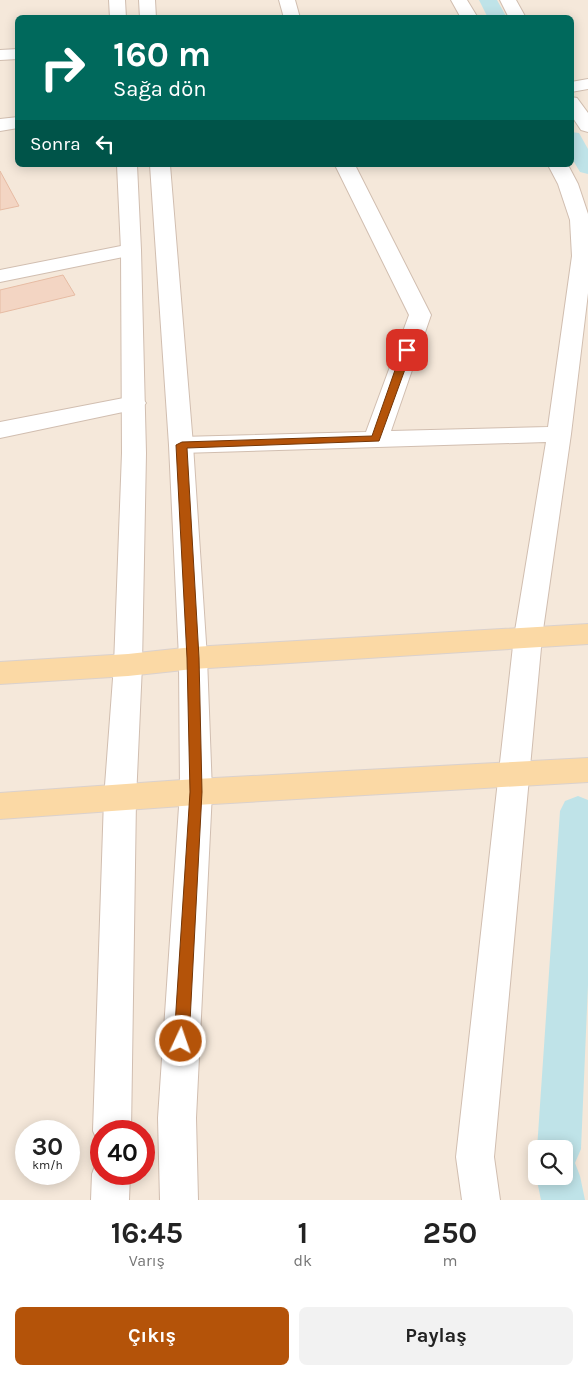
<!DOCTYPE html>
<html lang="tr">
<meta charset="utf-8">
<style>
:root{--surface:#fff;--page:#f2f2f2;--text:#222;--muted:#767676;--accent:#b45309}
body{margin:0;font-family:Karla,sans-serif;background:var(--page);color:var(--text);height:100vh;display:flex;flex-direction:column;font-size:19px;white-space:nowrap}
*{box-sizing:border-box;margin:0}
p{font-size:16px;color:var(--muted)}
.icon{flex:none;width:28px;height:28px;fill:none;stroke:currentColor;stroke-width:2;stroke-linecap:round;stroke-linejoin:round}
.map{position:relative;height:1200px;overflow:hidden}
.drawer{display:flex;flex-direction:column;background:var(--surface);flex:1}
.drawer>*{flex:none}
.banner{position:absolute;left:15px;top:15px;width:559px;height:152px;border-radius:8px;box-shadow:0 2px 12px #0003;background:#00695c;color:#fff;overflow:hidden}
.buttons{position:absolute;left:528px;top:1140px;display:grid;gap:10px}
.buttons a{display:grid;place-items:center;width:45px;height:45px;border-radius:8px;background:var(--surface);box-shadow:0 2px 12px #0003;font-size:25px}
.speed{position:absolute;left:15px;top:1120px;display:flex;gap:10px;font-size:25px;font-weight:700;text-align:center}
.speed>*{display:grid;place-content:center;width:65px;height:65px;border-radius:50%;background:var(--surface);box-shadow:0 2px 12px #0003;line-height:1}
.speed small{font-size:12px;font-weight:400}
.speed .limit{border:8px solid #d22;background:#fff;color:#111}
.pin{position:absolute;display:grid;place-items:center;width:42px;height:42px;color:#fff;margin:-21px;border-radius:10px;box-shadow:0 2px 8px #0006}
.me{position:absolute;width:55px;margin:-28px;rotate:3deg;stroke-linejoin:round;filter:drop-shadow(0 0 4px #0008)}
.turn{display:flex;align-items:center;gap:18px;height:105px;padding:0 15px;font-size:22px}
.turn .icon{width:65px;height:65px;stroke-width:2.5}
.turn b{display:block;font-size:35px;line-height:42px}
.then{display:flex;align-items:center;height:48px;padding:0 15px;background:#0003;gap:10px;font-size:19px}
.eta{display:flex;justify-content:space-evenly;align-items:center;height:85px;text-align:center}
.eta b{font-size:30px;font-weight:700;line-height:35px}
.cta{display:flex;gap:10px;margin-top:auto;padding:10px 15px}
.cta a{flex:1;height:58px;border-radius:8px;background:var(--accent);color:#fff;font-size:20px;font-weight:700;line-height:58px;text-align:center}
.cta a+a{background:var(--page);color:var(--text)}
.map>svg:first-child{display:block}
.residential{fill:#f5e8da;fill-rule:evenodd}
.lines{fill:none;stroke-linecap:round;stroke-linejoin:round}
.canal{fill:#bfe3e8;fill-rule:evenodd}
.building{fill:#f3d5c3;stroke:#e6bba3}
.minor-casing{stroke:#d1beb0;stroke-width:2}
.tertiary-casing{stroke:#d1beb0;stroke-width:2}
.primary-casing{stroke:#dad1cd;stroke-width:2}
.minor{fill:#fff;fill-rule:evenodd}
.tertiary{fill:#fff;fill-rule:evenodd}
.primary{fill:#fbd9a5;fill-rule:evenodd}
.route{fill:#b45309;stroke:#753606}
</style>
<div class="map">
<svg width="588" height="1200" viewBox="0 0 588 1200">
<rect width="100%" height="100%" fill="#fdf6ec"/>
<path class="residential" d="M0 0H588V1200H0ZM18 18H571V165H18ZM26 1131H69V1174H26ZM101 1131H144V1174H101ZM536 1149H564V1176H536Z"/>
<g class="lines">
<path class="canal" d="M479 0H497L507 18H488Z
M571 132 579 133 588 149V174L580 172 571 157Z
M578 796 588 800V985L581 1149 575 1163 580 1176 585 1200H541L536 1176H564V1149H537L560 811 565 801Z"/>
</g>
<path class="building" d="M0 171 19 206 0 210Z
M63 275 75 295 0 313V290Z"/>
<g class="lines">
<g class="minor-casing">
<path id="minor" d="M279 0H295L300 18H284Z
M451 0H467L478 18H461Z
M500 0H516L526 18H509Z
M18 49V59L0 60V50Z
M588 79V89L571 92V82Z
M571 97 577 98 588 113V132L581 130 571 115Z
M18 117V128L0 131V119Z
M335 165H355L431 315 391 431 548 427 572 256 570 220 558 184 548 165H568L578 184 588 214V293L571 434 542 637 494 1157 500 1200H462L456 1157 514 637 546 442 181 453 172 451 169 445 172 439 181 437 366 432 409 315Z
M131 244 138 246 141 250 138 254 0 282V270Z
M134 396 142 398 146 403 142 408 0 438V422Z"/>
</g>
<g class="tertiary-casing">
<path id="tertiary" d="M109 0H125L126 18H110Z
M139 0H155L156 18H140Z
M117 165H137L141 250 146 453 142 665 136 799 131 1131H101V1145L99 1144 93 1131 104 799 114 665 122 453 121 250Z
M150 165H170L193 445 207 658 212 792 196 1118 198 1200H160L158 1118 180 792 179 658 169 445Z
M101 1159V1174H130L129 1200H91L92 1174 97 1160Z"/>
</g>
<g class="primary-casing">
<path id="primary" d="M588 624V644L193 669 128 676 0 684V662L128 654 193 647Z
M588 758V782L196 805 0 819V793L196 779Z"/>
</g>
<use href="#minor" class="minor"/>
<use href="#tertiary" class="tertiary"/>
<use href="#primary" class="primary"/>
</g>
<path class="route" d="M407 347 412 350 379 441 187 448 199 658 202 792 189 1041 186 1046 181 1048 176 1046 174 1041 190 792 187 658 176 445 182 442 372 436 402 350Z"/>
</svg>
<div class="buttons">
<a><svg class="icon" aria-label="search" viewBox="0 0 24 24"><circle cx="10" cy="10" r="6"/><path d="M15 15l6 6"/></svg></a>
</div>
<div class="speed"><div>30<small>km/h</small></div><div class="limit">40</div></div>
<div class="pin" style="left:407px;top:350px;background:#d93025"><svg class="icon" aria-label="arrive" viewBox="0 0 24 24"><path d="M6 21V4h12l-3 4 3 4H6"/></svg></div>
<svg class="me" style="left:181px;top:1041px" viewBox="-20 -20 40 40"><circle r="17" fill="#b45309" stroke="#fff" stroke-width="3"/><path d="M0-11L8 9 0 5-8 9z" fill="#fff"/></svg>
<div class="banner">
<div class="turn"><svg class="icon" aria-label="right" viewBox="0 0 24 24"><path d="M7 20v-9h11M14 6l5 5-5 5"/></svg><div><b>160 m</b>Sağa dön</div></div>
<div class="then">Sonra<svg class="icon" aria-label="left" viewBox="0 0 24 24"><path d="M17 20v-9H6M10 6l-5 5 5 5"/></svg></div>
</div>
</div>
<section class="drawer">
<div class="eta">
<div><b>16:45</b><p>Varış</p></div>
<div><b>1</b><p>dk</p></div>
<div><b>250</b><p>m</p></div>
</div>
<div class="cta"><a>Çıkış</a><a>Paylaş</a></div>
</section>
